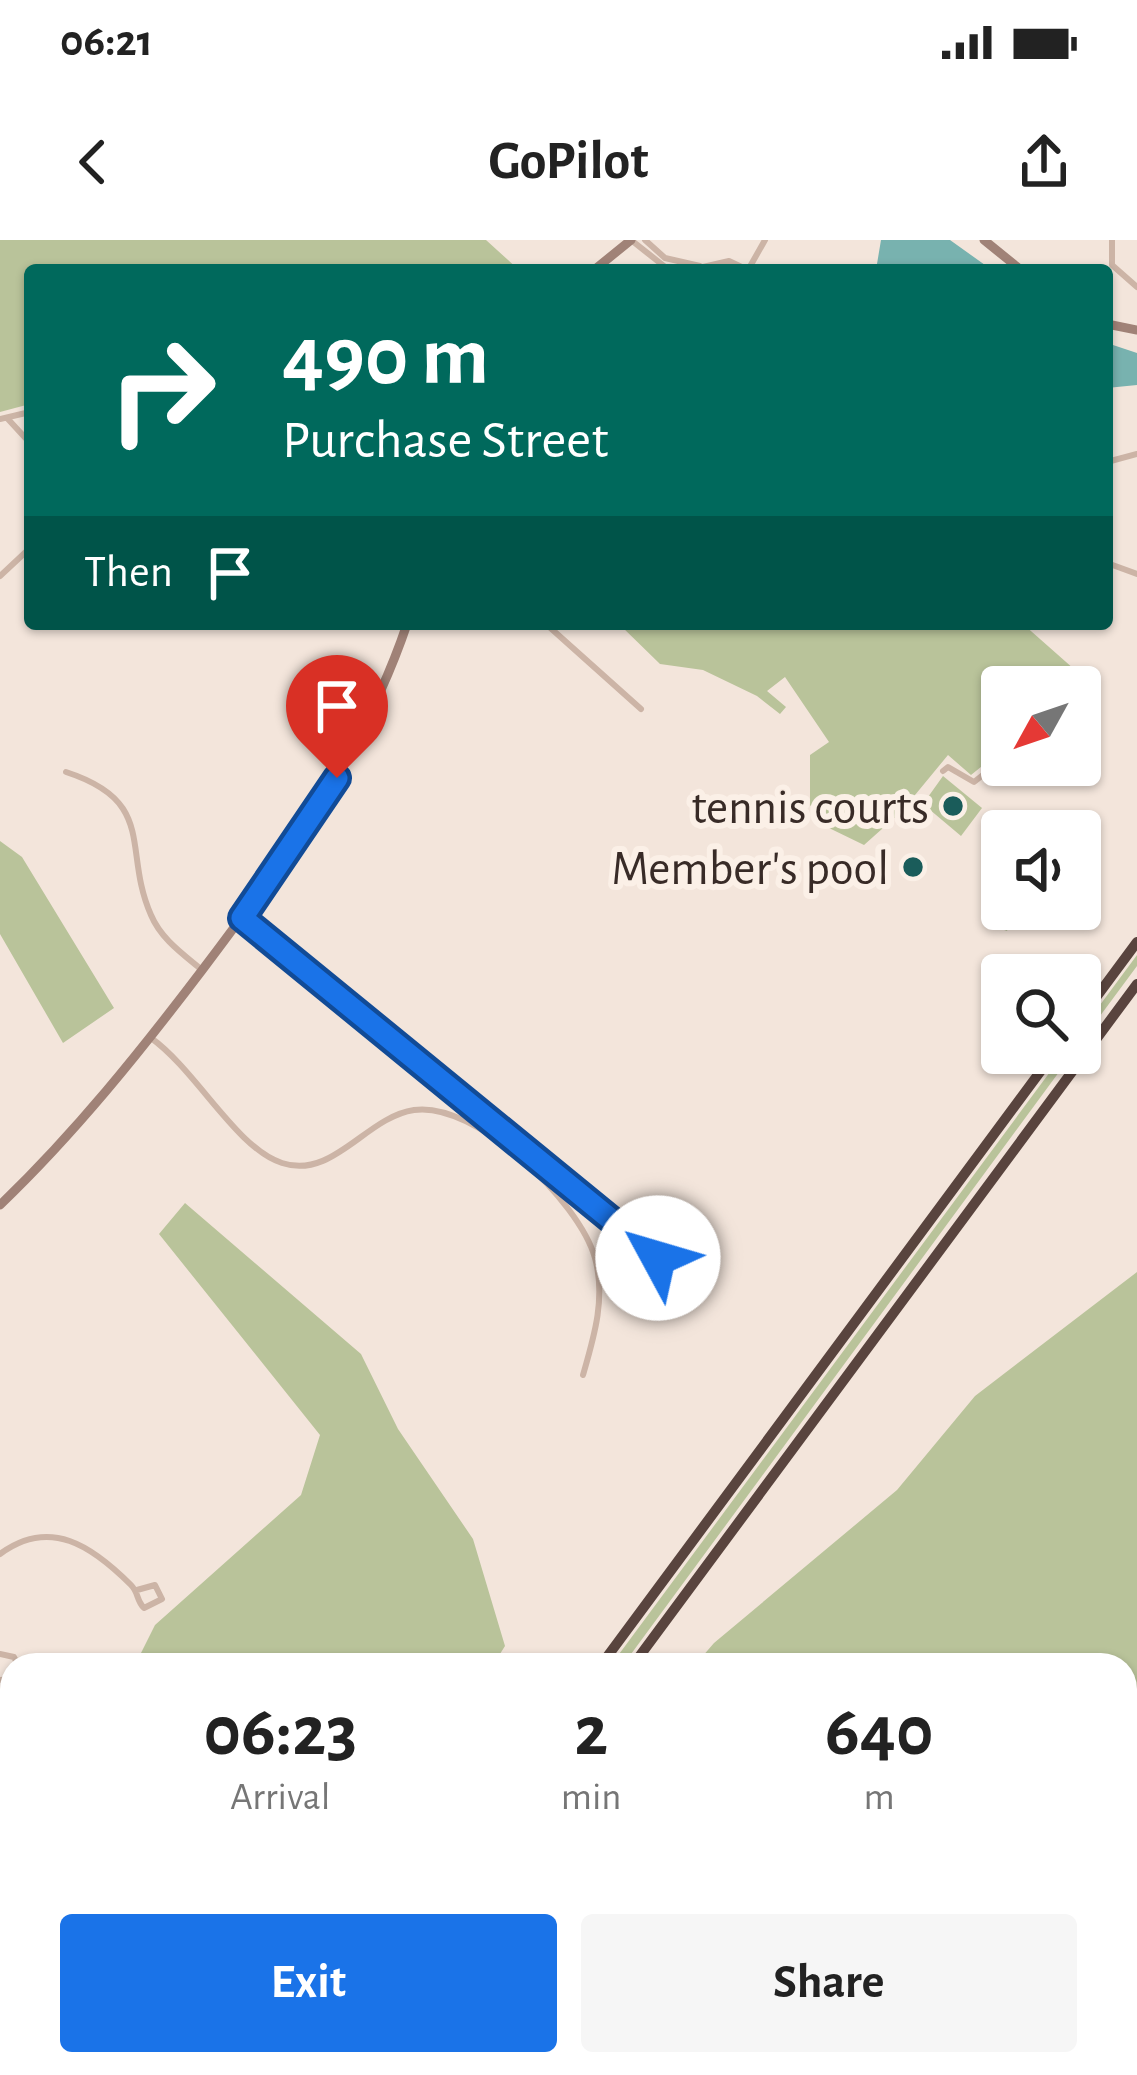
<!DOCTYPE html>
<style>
:root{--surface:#fff;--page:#f6f6f6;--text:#222;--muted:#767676;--accent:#1a73e8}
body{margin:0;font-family:"Alegreya Sans",sans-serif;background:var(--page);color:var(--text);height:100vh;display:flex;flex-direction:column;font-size:45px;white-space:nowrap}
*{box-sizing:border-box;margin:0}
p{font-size:39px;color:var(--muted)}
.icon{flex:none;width:66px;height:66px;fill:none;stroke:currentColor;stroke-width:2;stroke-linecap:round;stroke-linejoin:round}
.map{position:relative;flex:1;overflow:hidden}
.drawer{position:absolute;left:0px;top:1413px;width:1137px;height:423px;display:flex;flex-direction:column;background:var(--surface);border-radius:36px 36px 0 0;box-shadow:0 3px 9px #0004}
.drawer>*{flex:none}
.hud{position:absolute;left:24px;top:24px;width:1089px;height:366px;border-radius:12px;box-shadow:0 3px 9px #0004;background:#00695c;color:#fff;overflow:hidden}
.needle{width:78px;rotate:230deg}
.buttons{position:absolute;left:981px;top:426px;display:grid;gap:24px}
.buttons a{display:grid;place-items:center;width:120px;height:120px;border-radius:12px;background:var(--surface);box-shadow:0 3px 9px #0004;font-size:60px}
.pin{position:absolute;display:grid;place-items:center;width:102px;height:102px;color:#fff;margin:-123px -51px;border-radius:50% 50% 50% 0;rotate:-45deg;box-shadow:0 0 12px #0007}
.pin .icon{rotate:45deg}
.me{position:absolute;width:132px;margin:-66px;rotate:309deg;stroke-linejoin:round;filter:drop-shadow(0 0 9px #0008)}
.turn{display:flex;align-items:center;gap:42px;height:252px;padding:0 60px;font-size:54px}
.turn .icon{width:156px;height:156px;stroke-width:2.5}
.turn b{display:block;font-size:84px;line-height:102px}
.then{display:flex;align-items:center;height:114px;padding:0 60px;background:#0003;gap:24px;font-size:45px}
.eta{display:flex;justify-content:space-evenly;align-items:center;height:204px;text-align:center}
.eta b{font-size:72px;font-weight:600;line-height:84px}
.cta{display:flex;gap:24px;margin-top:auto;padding:24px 60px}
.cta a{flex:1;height:138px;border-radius:12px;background:var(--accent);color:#fff;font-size:48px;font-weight:600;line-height:138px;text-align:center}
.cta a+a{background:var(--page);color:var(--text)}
.status{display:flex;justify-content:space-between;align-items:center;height:84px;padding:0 60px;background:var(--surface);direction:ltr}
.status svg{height:33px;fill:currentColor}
header{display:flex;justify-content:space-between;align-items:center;height:156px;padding:0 60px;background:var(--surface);font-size:54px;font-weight:600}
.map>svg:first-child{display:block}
.green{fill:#b9c39a}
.water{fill:#78b2af}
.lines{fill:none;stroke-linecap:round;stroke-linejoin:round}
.minor{stroke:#ccb4a6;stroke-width:6}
.secondary{stroke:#a08277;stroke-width:9}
.motorway{stroke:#59443e;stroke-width:10}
.route-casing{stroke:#114b97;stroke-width:30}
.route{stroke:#1a73e8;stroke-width:21}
.poi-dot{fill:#1a5c5a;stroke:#fbf0e7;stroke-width:4.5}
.labels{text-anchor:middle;stroke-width:12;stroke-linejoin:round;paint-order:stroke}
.poi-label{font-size:48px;fill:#382b27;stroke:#fbf0e7;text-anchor:end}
</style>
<div class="status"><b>06:21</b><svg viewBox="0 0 49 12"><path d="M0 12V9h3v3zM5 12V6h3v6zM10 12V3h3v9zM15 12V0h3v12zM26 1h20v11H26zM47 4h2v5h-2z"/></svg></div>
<header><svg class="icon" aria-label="back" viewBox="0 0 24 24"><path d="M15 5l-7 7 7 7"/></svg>GoPilot<svg class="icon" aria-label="share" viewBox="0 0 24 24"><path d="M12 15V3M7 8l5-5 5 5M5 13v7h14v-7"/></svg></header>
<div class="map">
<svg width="1137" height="1835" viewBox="0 0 1137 1835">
<rect width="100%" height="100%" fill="#f3e5db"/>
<path class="green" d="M0 0H486L519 30H30V164L0 172Z
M619 384H1023L1100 452 1080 479V447H1002V510L971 535 948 515 901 572 864 605 829 588 810 565V515L829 502 785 437 767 451 786 467 780 474 757 456 703 430 660 424Z
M943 536 982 568 961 596 923 564Z
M0 601 22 617 114 768 63 803 0 694Z
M997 651 1002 669H1015L1007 691 987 684Z
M1137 715V726L1080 803V792Z
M1064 813H1073L623 1425H611Z
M185 963 361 1114 398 1189 473 1299 505 1406 493 1425H135L155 1385 301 1255 320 1195 159 994Z
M1137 1032V1835H416L427 1824H1125V1425H695L714 1403 897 1250 975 1156Z
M0 1589 12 1605V1672L0 1658Z"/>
<path class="water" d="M881 0H950L992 30H876Z
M1107 103 1137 113V145L1107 148Z
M746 1824H818L825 1835H747Z"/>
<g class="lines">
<path class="minor" d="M631 0 669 30
M645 0 665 18 700 26
M1112 0V25L1137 47
M690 30 729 21 748 30
M748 30 765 0
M7 178 30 203
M0 179 30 172
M1107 222 1137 214
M1107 323 1137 334
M0 336 30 308
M546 384 641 469
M943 531 948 527 974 542 1002 520
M66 532C158 562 122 610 151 675 161 699 183 714 202 730
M242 678 658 1018
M151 798C196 830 237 909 282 923 333 940 366 877 414 870 476 861 579 961 595 1018 606 1058 594 1097 583 1135
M0 1314C50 1277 92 1306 131 1345 139 1353 136 1360 144 1368L162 1359 155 1345 137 1350
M0 1414 14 1417 18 1425
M0 1440 12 1439"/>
<path class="secondary" d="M984 0 1021 30
M594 30 631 0
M1107 84 1137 90
M0 965C75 893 140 812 203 729 284 622 364 512 407 384"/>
<path class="motorway" d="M1080 779 1137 702
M601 1425 1054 813
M633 1425 1137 744
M298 1835 306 1824
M327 1835 336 1824"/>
</g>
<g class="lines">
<g class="route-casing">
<path id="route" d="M337 538 242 678 658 1018"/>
</g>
<use href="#route" class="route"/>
</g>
<g class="poi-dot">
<circle cx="953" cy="566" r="12"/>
<circle cx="913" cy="627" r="12"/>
</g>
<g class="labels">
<g class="poi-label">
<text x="929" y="583">tennis courts</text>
<text x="889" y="644">Member's pool</text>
</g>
</g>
</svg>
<div class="buttons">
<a><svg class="needle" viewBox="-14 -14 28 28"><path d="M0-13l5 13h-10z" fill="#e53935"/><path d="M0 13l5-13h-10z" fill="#767676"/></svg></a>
<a><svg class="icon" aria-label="sound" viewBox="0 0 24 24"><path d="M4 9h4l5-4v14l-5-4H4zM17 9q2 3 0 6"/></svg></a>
<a><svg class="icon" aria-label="search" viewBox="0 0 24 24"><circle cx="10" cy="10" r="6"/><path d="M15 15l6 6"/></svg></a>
</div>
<div class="pin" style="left:337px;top:538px;background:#d93025"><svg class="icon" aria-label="arrive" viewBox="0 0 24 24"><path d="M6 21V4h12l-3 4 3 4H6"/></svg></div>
<svg class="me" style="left:658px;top:1018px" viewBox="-20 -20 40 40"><circle r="19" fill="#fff"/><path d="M0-13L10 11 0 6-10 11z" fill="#1a73e8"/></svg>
<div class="hud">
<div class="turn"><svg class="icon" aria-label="right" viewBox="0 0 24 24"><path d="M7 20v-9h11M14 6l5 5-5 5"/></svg><div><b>490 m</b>Purchase Street</div></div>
<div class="then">Then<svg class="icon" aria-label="arrive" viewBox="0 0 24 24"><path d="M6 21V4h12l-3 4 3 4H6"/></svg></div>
</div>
<section class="drawer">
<div class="eta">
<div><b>06:23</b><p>Arrival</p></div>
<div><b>2</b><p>min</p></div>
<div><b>640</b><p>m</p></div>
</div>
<div class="cta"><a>Exit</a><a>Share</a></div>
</section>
</div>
